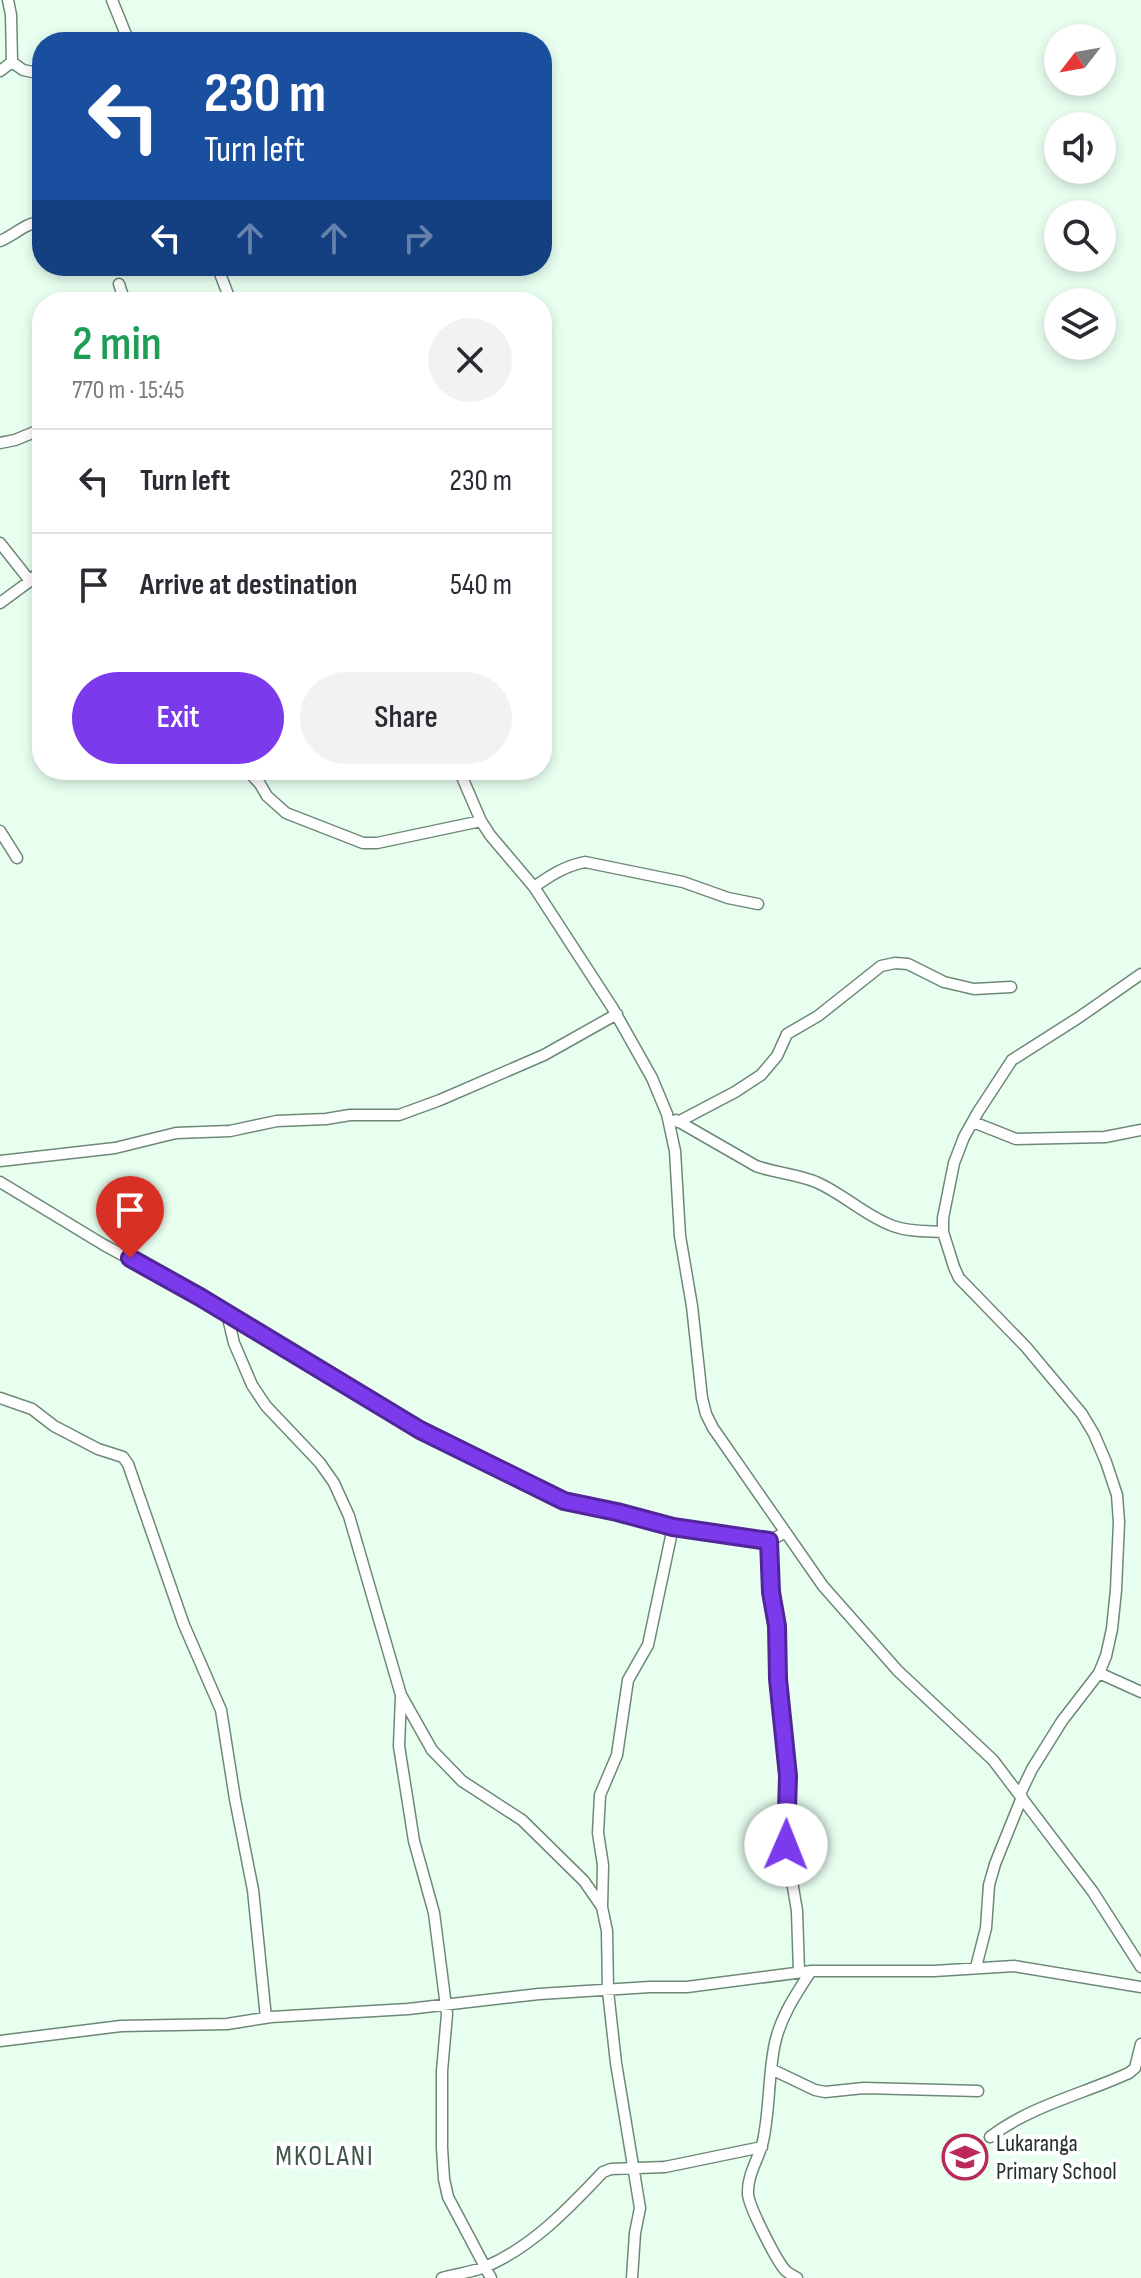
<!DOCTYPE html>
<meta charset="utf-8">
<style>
:root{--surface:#fff;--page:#f2f2f3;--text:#2b2b33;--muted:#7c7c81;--line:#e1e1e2;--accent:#7c3aed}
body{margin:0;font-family:"Sofia Sans Condensed",sans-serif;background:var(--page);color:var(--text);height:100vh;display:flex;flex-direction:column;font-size:30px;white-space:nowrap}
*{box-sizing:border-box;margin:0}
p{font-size:26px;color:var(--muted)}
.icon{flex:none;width:44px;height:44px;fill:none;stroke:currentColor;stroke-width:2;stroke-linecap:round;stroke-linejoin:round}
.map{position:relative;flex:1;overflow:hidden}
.side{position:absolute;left:32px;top:292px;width:520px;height:488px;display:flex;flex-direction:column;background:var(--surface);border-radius:32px;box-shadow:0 4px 12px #0003}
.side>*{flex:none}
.top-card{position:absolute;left:32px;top:32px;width:520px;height:244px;border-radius:32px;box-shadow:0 4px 12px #0003;background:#1a4fa0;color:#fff;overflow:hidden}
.needle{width:52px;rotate:239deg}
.buttons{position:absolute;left:1044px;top:24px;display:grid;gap:16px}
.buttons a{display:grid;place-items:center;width:72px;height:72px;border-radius:50%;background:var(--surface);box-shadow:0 4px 12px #0003;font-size:40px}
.pin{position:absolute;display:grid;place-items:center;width:68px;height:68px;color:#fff;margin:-82px -34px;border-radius:50% 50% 50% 0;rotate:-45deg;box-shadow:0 0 8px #0007}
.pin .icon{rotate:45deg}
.me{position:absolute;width:88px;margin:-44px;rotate:1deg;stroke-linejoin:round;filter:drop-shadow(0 0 6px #0008)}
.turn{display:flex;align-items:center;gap:28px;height:168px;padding:0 40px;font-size:36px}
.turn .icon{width:104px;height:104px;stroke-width:2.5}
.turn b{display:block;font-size:56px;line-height:68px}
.lanes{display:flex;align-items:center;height:76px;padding:0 40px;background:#0003;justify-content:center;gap:40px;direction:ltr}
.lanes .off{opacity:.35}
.round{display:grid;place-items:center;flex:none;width:84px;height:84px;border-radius:42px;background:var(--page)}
.headline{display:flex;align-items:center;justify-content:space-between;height:136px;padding:0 40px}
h1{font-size:48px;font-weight:600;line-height:60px;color:#1e9e55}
.button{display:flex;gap:16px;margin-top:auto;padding:16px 40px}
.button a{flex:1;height:92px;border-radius:48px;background:var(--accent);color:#fff;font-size:32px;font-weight:600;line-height:92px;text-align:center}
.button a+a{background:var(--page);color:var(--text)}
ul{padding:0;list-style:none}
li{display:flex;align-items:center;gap:24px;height:104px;padding:0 40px;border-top:2px solid var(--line)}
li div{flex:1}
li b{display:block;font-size:30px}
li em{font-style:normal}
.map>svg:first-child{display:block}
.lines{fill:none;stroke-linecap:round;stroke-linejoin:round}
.minor-casing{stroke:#6e8877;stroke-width:13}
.minor{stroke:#fff;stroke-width:10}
.route-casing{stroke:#51269a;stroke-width:20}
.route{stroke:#7c3aed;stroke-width:14}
.labels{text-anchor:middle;stroke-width:8;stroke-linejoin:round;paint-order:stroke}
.poi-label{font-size:24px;fill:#253029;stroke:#fff;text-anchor:start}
.quarter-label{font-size:28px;letter-spacing:2px;fill:#3d5546;stroke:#fff}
</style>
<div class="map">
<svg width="1141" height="2278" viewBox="0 0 1141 2278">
<rect width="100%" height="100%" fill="#e8fff0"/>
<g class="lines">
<g class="minor-casing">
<path id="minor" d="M8 0 11 15 12 62 23 70 42 74
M112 0 129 42
M0 71 12 62
M0 241C15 235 26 222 42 222
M217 266 231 302
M119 284 125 302
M0 443 15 440 42 429
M0 543 30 581
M0 603 30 581 42 569
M247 770 260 784 267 796 286 813 363 843H377L481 821
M459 770 481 821 490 835 534 887 612 1007 652 1078 667 1114 675 1151 680 1236 692 1306 702 1398 706 1414 713 1428 823 1586 898 1671 993 1760 1093 1892 1141 1967
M0 831 17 858
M534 887C551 875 565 866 585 862L683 882 728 898 758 904
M676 1120 756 1166C776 1173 796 1174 816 1182 844 1194 865 1216 893 1226 909 1232 926 1231 943 1232
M678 1122 735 1092 761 1075 777 1056 787 1034 818 1016 881 966 895 963 908 964 944 982 974 989 1011 987
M973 1122 1016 1139 1105 1137 1141 1130
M0 1161 115 1148 176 1133 230 1131 277 1121 326 1119 350 1115H399L440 1100 544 1055 617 1014
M0 1182 104 1245 200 1297 420 1430 564 1501 617 1512 673 1527 740 1536 757 1541H769L784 1533
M227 1314 234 1343 252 1385 266 1406 320 1463 334 1483 349 1516 401 1695 432 1750 462 1781 522 1820 584 1881 602 1907 607 1931 608 1991 616 2063 640 2208 635 2233 632 2278
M0 1398 32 1409 54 1426 98 1449 123 1457 128 1464 184 1625 221 1710 235 1799 253 1890 266 2018
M769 1541 771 1592 777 1626 778 1679 788 1776 786 1845 797 1911 799 1972
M1099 1673 1141 1692
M401 1697 399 1746 414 1841 434 1913 447 2014 442 2071V2148L444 2179 448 2197 491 2278
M1020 1794 1032 1769 1062 1721 1099 1673 1106 1656 1112 1629 1116 1590 1119 1522 1117 1495 1106 1462 1094 1434 1082 1414 1026 1347 959 1278 954 1267 943 1232V1218L954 1163 964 1137 978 1112 1012 1060 1078 1018 1141 974
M602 1907 603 1865 598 1833 600 1795 617 1755 628 1680 648 1645 673 1527
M976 1967 986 1928 989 1885 995 1864 1022 1797
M0 2041 121 2026 227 2024 271 2017 408 2009 539 1994 650 1987H687L811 1971H934L1014 1966 1141 1987
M771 2069 815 2090 825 2092 864 2088 978 2091
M990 2137C1030 2106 1083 2094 1129 2073L1135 2068 1141 2044
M442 2278C456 2274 472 2272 485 2267 532 2247 568 2209 603 2172L611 2169 665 2167 762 2147
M797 2278C794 2276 788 2273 786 2271 777 2262 749 2207 748 2194 747 2174 759 2159 763 2141 770 2109 768 2075 775 2043 781 2016 796 1994 811 1971"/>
</g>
<use href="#minor" class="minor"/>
</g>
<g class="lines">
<g class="route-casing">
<path id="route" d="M130 1258 200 1297 420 1430 564 1501 617 1512 673 1527 769 1541 771 1592 777 1626 778 1679 788 1776 786 1845"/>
</g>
<use href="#route" class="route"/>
</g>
<defs>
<g id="school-ring" transform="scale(2.3)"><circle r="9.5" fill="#fff" stroke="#b92a59" stroke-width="1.5"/><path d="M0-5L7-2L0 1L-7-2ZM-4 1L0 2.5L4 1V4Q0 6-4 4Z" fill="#b92a59"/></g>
</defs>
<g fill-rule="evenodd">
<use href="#school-ring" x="965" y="2157"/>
</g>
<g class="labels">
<g class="poi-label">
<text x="996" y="2151">Lukaranga<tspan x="996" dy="28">Primary School</tspan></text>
</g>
<g class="quarter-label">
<text x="325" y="2165">MKOLANI</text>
</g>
</g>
</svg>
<div class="buttons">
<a><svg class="needle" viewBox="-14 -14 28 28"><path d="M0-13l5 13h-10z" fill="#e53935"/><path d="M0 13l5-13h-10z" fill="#7c7c81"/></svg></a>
<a><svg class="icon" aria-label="sound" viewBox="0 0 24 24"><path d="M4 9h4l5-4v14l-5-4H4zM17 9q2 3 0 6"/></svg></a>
<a><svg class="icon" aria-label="search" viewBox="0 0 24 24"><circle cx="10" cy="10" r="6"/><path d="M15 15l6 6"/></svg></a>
<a><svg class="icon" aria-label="layers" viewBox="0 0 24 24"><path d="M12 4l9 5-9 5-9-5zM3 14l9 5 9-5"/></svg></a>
</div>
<div class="pin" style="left:130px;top:1258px;background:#d93025"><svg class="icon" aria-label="arrive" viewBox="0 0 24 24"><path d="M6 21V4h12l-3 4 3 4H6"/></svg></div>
<svg class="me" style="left:786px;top:1845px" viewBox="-20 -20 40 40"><circle r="19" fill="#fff"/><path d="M0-13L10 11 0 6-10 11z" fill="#7c3aed"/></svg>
<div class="top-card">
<div class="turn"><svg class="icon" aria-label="left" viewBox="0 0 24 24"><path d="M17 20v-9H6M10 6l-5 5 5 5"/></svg><div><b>230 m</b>Turn left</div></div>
<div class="lanes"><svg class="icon" aria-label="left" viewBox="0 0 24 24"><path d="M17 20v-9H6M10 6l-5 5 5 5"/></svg><svg class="icon off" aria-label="ahead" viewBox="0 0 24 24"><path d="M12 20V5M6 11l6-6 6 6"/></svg><svg class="icon off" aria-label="ahead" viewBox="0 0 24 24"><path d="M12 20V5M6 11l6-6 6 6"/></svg><svg class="icon off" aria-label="right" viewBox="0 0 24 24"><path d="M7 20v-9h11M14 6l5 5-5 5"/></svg></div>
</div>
<section class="side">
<div class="headline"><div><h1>2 min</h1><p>770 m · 15:45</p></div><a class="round"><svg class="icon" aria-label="close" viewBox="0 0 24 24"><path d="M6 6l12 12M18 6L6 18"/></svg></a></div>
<ul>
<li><svg class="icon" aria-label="left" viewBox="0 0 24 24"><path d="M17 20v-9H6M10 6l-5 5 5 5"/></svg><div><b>Turn left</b></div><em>230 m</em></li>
<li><svg class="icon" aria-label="arrive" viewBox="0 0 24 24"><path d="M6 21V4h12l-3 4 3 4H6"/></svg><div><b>Arrive at destination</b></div><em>540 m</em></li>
</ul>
<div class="button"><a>Exit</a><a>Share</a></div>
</section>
</div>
